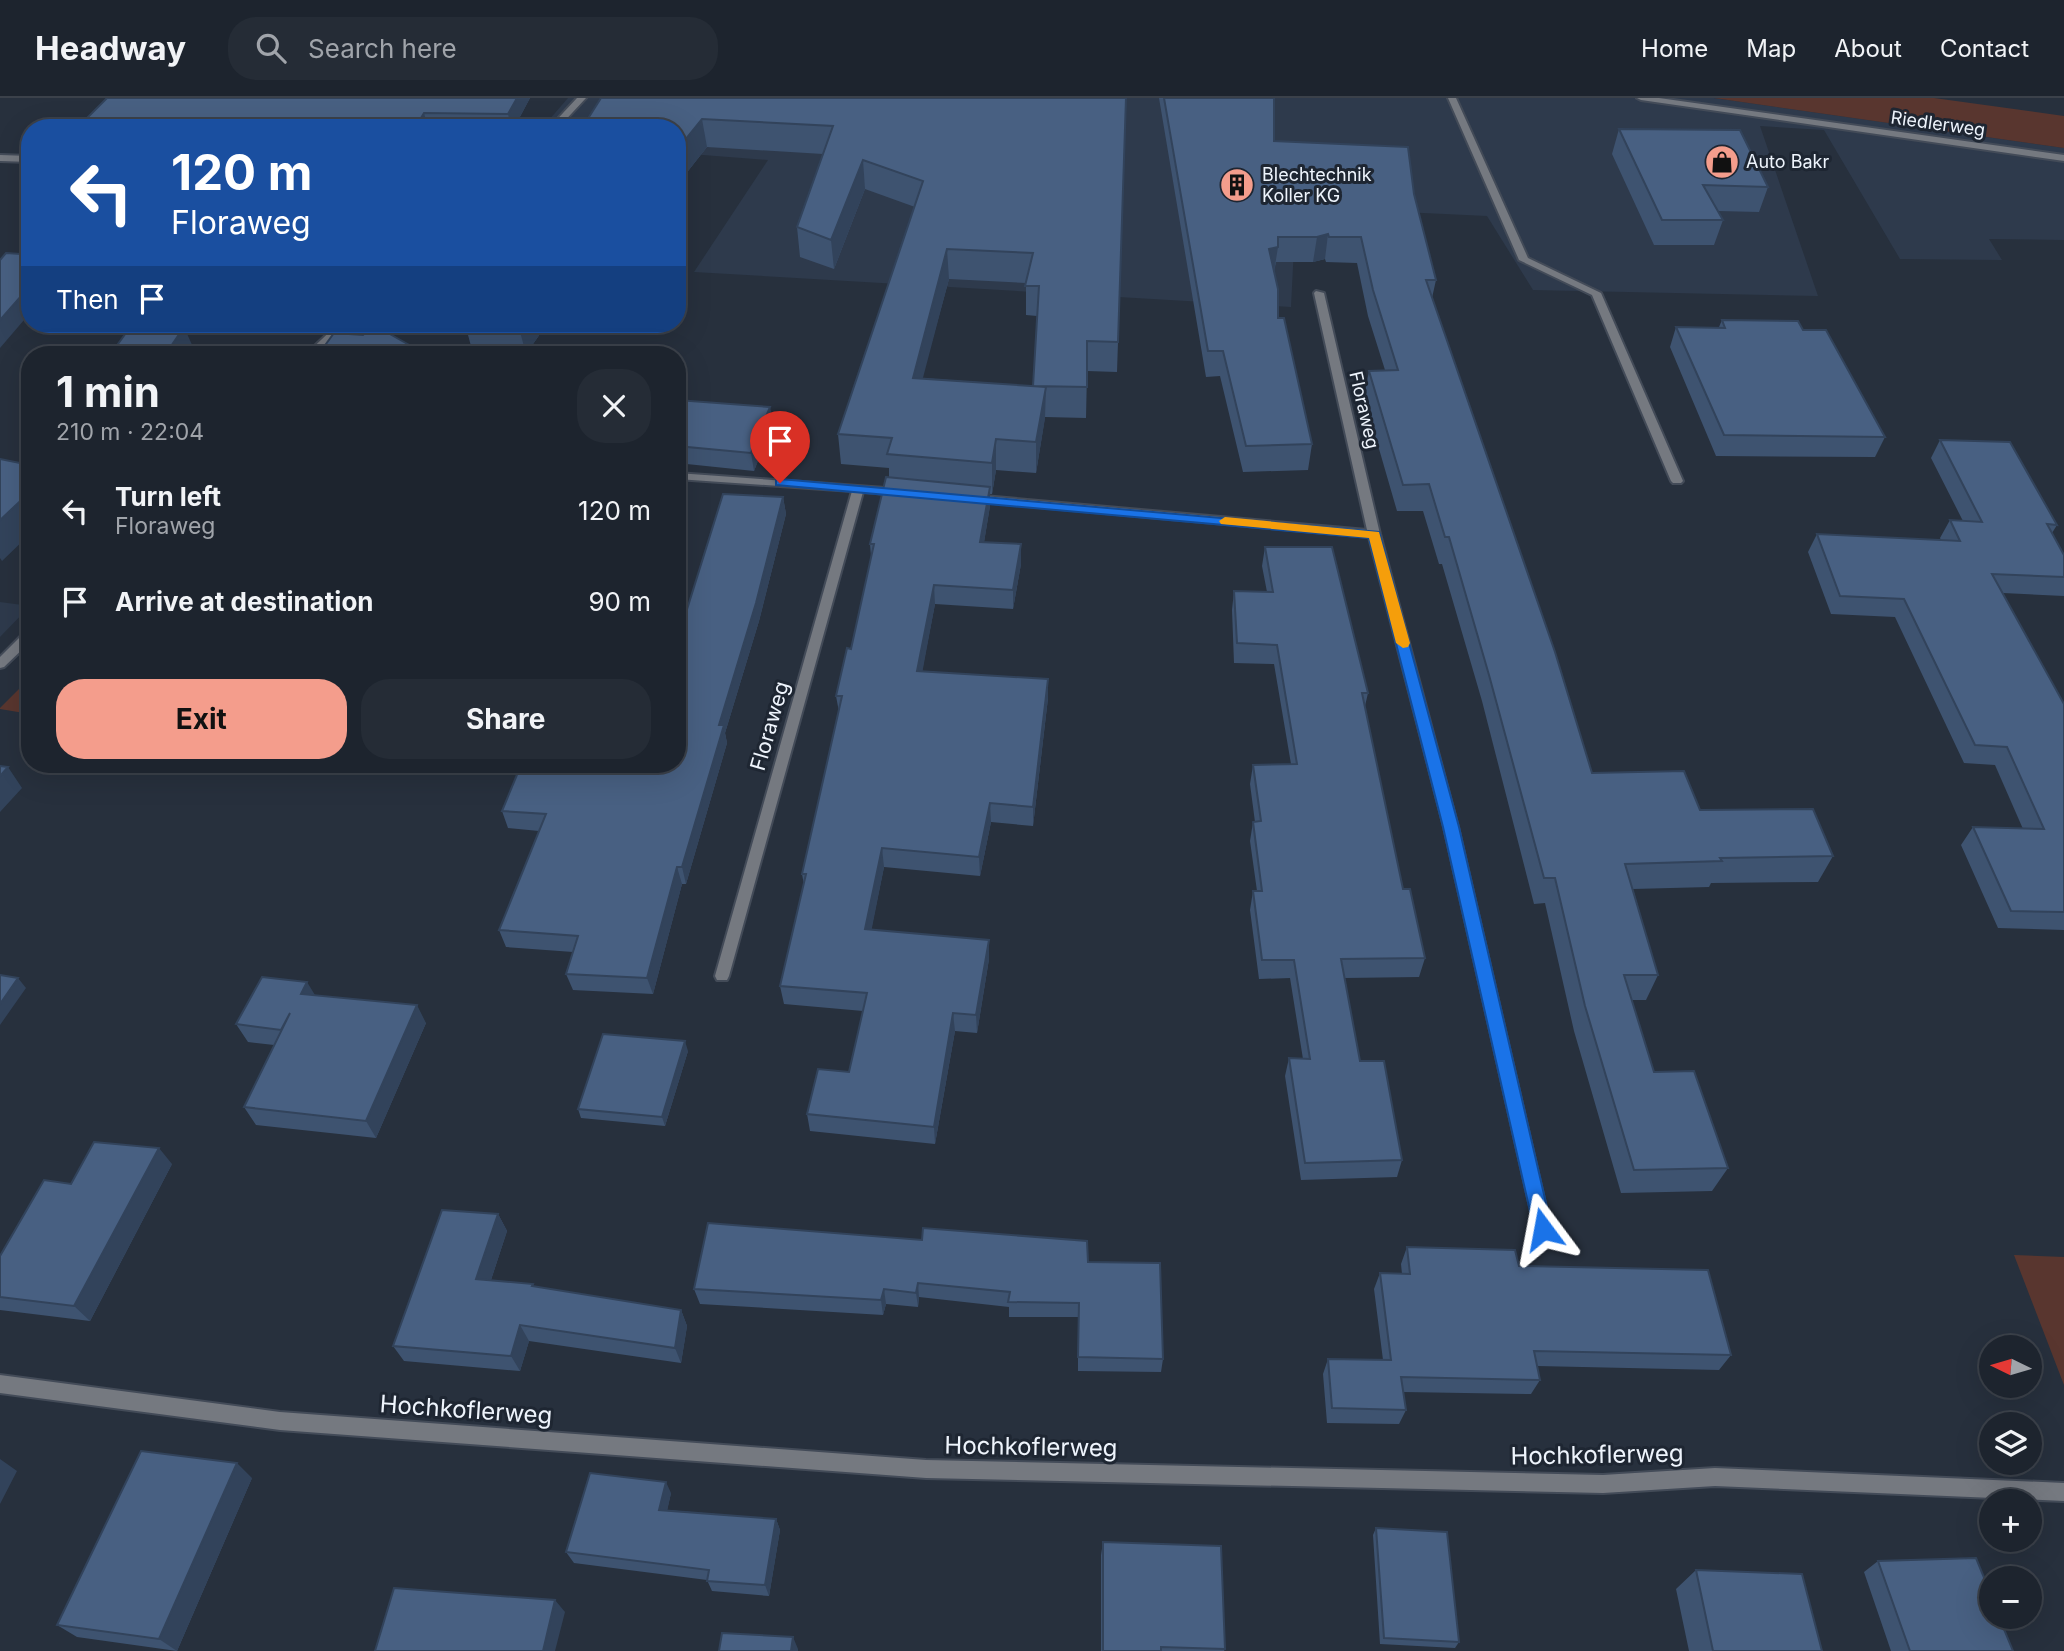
<!DOCTYPE html>
<meta charset="utf-8">
<style>
:root{--surface:#1d242e;--page:#252c36;--text:#f1f3f6;--muted:#a0a4aa;--line:#3b414a;--accent:#f49d8c}
body{margin:0;font-family:Inter,sans-serif;background:var(--page);color:var(--text);height:100vh;display:flex;flex-direction:column;font-size:26px;white-space:nowrap}
*{box-sizing:border-box;margin:0}
p{font-size:23px;color:var(--muted)}
.icon{flex:none;width:38px;height:38px;fill:none;stroke:currentColor;stroke-width:2;stroke-linecap:round;stroke-linejoin:round}
.map{position:relative;flex:1;overflow:hidden}
.panel{position:absolute;left:21px;top:248px;width:665px;height:427px;display:flex;flex-direction:column;background:var(--surface);border-radius:28px;box-shadow:0 7px 28px #0002,0 0 0 2px var(--line)}
.panel>*{flex:none}
.guide{position:absolute;left:21px;top:21px;width:665px;height:214px;border-radius:28px;box-shadow:0 7px 28px #0002,0 0 0 2px var(--line);background:#1a4fa0;color:#fff;overflow:hidden}
.needle{width:46px;rotate:275deg}
.controls{position:absolute;left:1979px;top:1237px;display:grid;gap:14px}
.controls a{display:grid;place-items:center;width:63px;height:63px;border-radius:50%;background:var(--surface);box-shadow:0 7px 28px #0002,0 0 0 2px var(--line);font-size:35px}
.pin{position:absolute;display:grid;place-items:center;width:60px;height:60px;color:#fff;margin:-72px -30px;border-radius:50% 50% 50% 0;rotate:-45deg;box-shadow:0 0 7px #0007}
.pin .icon{rotate:45deg}
.me{position:absolute;width:77px;margin:-38px;rotate:347deg;stroke-linejoin:round;filter:drop-shadow(0 0 5px #0008)}
.turn{display:flex;align-items:center;gap:24px;height:147px;padding:0 35px;font-size:32px}
.turn .icon{width:91px;height:91px;stroke-width:2.5}
.turn b{display:block;font-size:49px;line-height:60px}
.then{display:flex;align-items:center;height:66px;padding:0 35px;background:#0003;gap:14px;font-size:26px}
.round{display:grid;place-items:center;flex:none;width:74px;height:74px;border-radius:28px;background:var(--page)}
.summary{display:flex;align-items:center;justify-content:space-between;height:119px;padding:0 35px}
h1{font-size:42px;font-weight:700;line-height:52px}
.action{display:flex;gap:14px;margin-top:auto;padding:14px 35px}
.action a{flex:1;height:80px;border-radius:28px;background:var(--accent);color:#111;font-size:28px;font-weight:700;line-height:80px;text-align:center}
.action a+a{background:var(--page);color:var(--text)}
ul{padding:0;list-style:none}
li{display:flex;align-items:center;gap:21px;height:91px;padding:0 35px}
li div{flex:1}
li b{display:block;font-size:26px}
li em{font-style:normal}
header{display:flex;align-items:center;gap:42px;box-sizing:border-box;height:98px;padding:0 35px;background:var(--surface);border-bottom:2px solid var(--line)}
header strong{font-size:33px}
nav{display:flex;gap:38px;margin-inline-start:auto;font-size:24px}
.search{width:490px;height:63px;background:var(--page);display:flex;align-items:center;gap:18px;box-sizing:border-box;padding:0 24px;border-radius:28px;color:var(--muted);font-size:26px}
.map>svg:first-child{display:block}
.built{fill:#2e3a4c}
.green{fill:#59362f}
.lines{fill:none;stroke-linecap:round;stroke-linejoin:round}
.lane-casing{stroke:#434b58;stroke-width:4}
.street-casing{stroke:#434b58;stroke-width:4}
.lane{fill:#757980;fill-rule:evenodd}
.street{fill:#757980;fill-rule:evenodd}
.wall{fill:#3e5370;fill-rule:evenodd}
.shaded-wall{fill:#32435b}
.building{fill:#486082;stroke:#32435b;stroke-width:2}
.route{fill:#1a73e8;stroke:#114b97;stroke-width:2}
.slow{fill:#f59e0b}
.labels{text-anchor:middle;stroke-width:6;stroke-linejoin:round;paint-order:stroke}
.far-street-label{font-size:18px;fill:#eef4fc;stroke:#1e2632}
.far-poi-label{font-size:18px;fill:#eef4fc;stroke:#1e2632;text-anchor:start}
.street-label{font-size:21px;fill:#eef4fc;stroke:#1e2632}
.near-street-label{font-size:24px;fill:#eef4fc;stroke:#1e2632}
</style>
<header>
<strong>Headway</strong>
<div class="search"><svg class="icon" aria-label="search" viewBox="0 0 24 24"><circle cx="10" cy="10" r="6"/><path d="M15 15l6 6"/></svg>Search here</div>
<nav><a>Home</a><a>Map</a><a>About</a><a>Contact</a></nav>
</header>
<div class="map">
<svg width="2064" height="1553" viewBox="0 0 2064 1553">
<rect width="100%" height="100%" fill="#27303d"/>
<path class="built" d="M568 0H1714L2064 50V142L1989 141 2002 162 1900 161 1824 32 1760 28 1818 198 1533 192 1487 118 1296 109 1291 209 694 174 768 62 677 55V30H542Z
M0 504 30 508 0 539Z"/>
<path class="green" d="M1714 0H1934L2064 18V50Z
M30 580V616L0 611V610Z
M2014 1157 2064 1159V1287Z"/>
<g class="lines">
<g class="lane-casing">
<path id="lane" d="M1448 0H1456L1528 160 1601 195 1683 383 1681 385H1673L1671 383 1592 197 1519 162Z"/>
</g>
<g class="street-casing">
<path id="street" d="M577 0H586L558 30H549Z
M1637 0H1659L2064 57V63L1641 2Z
M0 57 30 58V64L0 63Z
M1316 193 1324 195 1380 436 1458 729 1551 1131 1549 1136 1543 1139 1537 1136 1535 1131 1444 729 1369 439 972 403 966 400 972 397 1367 432 1314 195Z
M338 226H349L316 257H305Z
M677 375 899 391 905 394 899 397 863 394 729 878 727 882H717L715 878 852 393 677 381Z
M30 532V544L4 569 0 570V559L26 533Z
M0 1277 280 1314 926 1362 1603 1377 1715 1370 2064 1385V1403L1715 1388 1603 1395 926 1380 280 1332 0 1295Z"/>
</g>
<use href="#lane" class="lane"/>
<use href="#street" class="street"/>
</g>
<path class="wall" d="M107 0H530L514 30H77Z
M601 0H1126L1117 274 1087 273 1086 320 1045 319 1036 375 996 372 992 396H990V408L984 444 1021 446V466L1013 511 935 506 922 573 1048 581V600L1033 728 991 724 980 778 884 769 871 832 989 842V861L977 935 955 933 935 1046 810 1033 807 1016 849 974 863 913 784 906 780 888 804 787 802 776 839 614 836 598 851 551 871 458 870 446 889 380V370L841 366 838 336 915 109 865 91 834 171 800 159 797 129 823 56 707 49 677 87V30ZM949 181 1026 185V217L1037 218 1033 288 922 280Z
M1159 0H1274V43L1414 96 1436 182 1432 200 1592 675 1833 758 1818 784 1711 785 1709 789 1633 791 1658 877 1646 902H1632L1654 974 1728 1070 1712 1093 1621 1095 1574 933 1545 805 1534 806 1482 603 1442 466H1439L1423 413H1397L1364 299 1369 273 1385 272 1368 218 1357 165 1326 164 1325 161 1313 164H1276L1274 174 1278 220 1312 346 1308 372 1243 374 1220 278 1206 279Z
M1619 31 1768 89 1759 114 1718 113 1723 122 1714 147H1654L1612 56Z
M1722 222 1885 339 1875 359 1716 358 1670 249 1676 229H1719Z
M465 226H547L526 256 471 248Z
M677 302 770 309 772 327 754 373 677 365Z
M1940 342 2057 427 2052 435 2064 457V498L2003 495 2064 606V832L1998 830 1961 747 1973 729 2023 731 1995 667 1964 665 1895 519 1831 516 1808 454 1817 436 1941 442 1940 440 1950 422 1963 423 1931 360Z
M783 399 786 416 759 523 725 635 727 645 686 786H682L653 896 573 892 566 876 573 854 506 849 499 832 539 733 508 730 502 713 677 667 679 537Z
M1265 449 1368 595 1365 608 1403 791 1425 860 1419 879 1345 880 1360 963 1402 1062 1397 1079 1301 1082 1285 978 1289 960 1303 961 1290 880 1259 881 1250 812 1253 793H1257L1250 743 1253 724H1255L1250 686 1253 667 1291 666 1274 566 1234 565 1232 512 1234 493 1267 494 1262 468Z
M315 897 426 925 376 1040 256 1027 244 1009 274 947 248 944 236 926Z
M688 953 665 1028 581 1020 578 1011Z
M172 1066 90 1223 0 1212V1158Z
M498 1116 507 1133 491 1182 681 1212 687 1228 681 1265 529 1243 520 1273 404 1263 393 1248Z
M1407 1149 1519 1168 1731 1257 1719 1272 1537 1268 1540 1282 1531 1296 1403 1294 1406 1312 1399 1326 1327 1325 1323 1276 1328 1261 1383 1262 1374 1191 1380 1175 1402 1176 1401 1166Z
M1088 1164 1163 1261 1161 1274 1078 1273V1219H1009V1209L919 1199 918 1209 886 1206 883 1217 700 1206 694 1191Z
M252 1380 177 1553 77 1539 57 1527Z
M671 1395 667 1412 776 1421 780 1432 769 1498 712 1493 707 1482 574 1465 566 1454Z
M1376 1430 1459 1544 1455 1550 1380 1546 1373 1437Z
M1103 1444 1225 1551 1224 1553H1101V1457Z
M1878 1463 2013 1553H1891L1864 1474Z
M1696 1472 1822 1553H1689L1676 1491Z"/>
<path class="shaded-wall" d="M517 0H530L514 30H511L508 16Z
M424 15 428 30H424L421 20Z
M372 20 376 30H366Z
M702 21 707 49 677 87V52Z
M863 62 865 91 834 171 831 142Z
M1328 136 1325 161 1313 164 1317 139Z
M1278 149 1274 174 1269 151Z
M947 151 949 181 915 310 913 280Z
M30 188V215L0 250V222Z
M518 226H547L526 256Z
M184 229 193 249 188 257H165Z
M1046 289 1045 320 1036 375V344Z
M770 309 772 327 754 373 751 355Z
M996 341V372L992 396V365Z
M990 389V408L981 463 980 444Z
M30 394V436L2 463 0 460V422Z
M783 399 786 416 759 523 725 635 727 645 686 786 682 769 719 627Z
M1021 446V466L1013 511V492Z
M934 487 935 506 919 592 917 573Z
M1048 581V600L1033 728V709Z
M8 669 22 690 0 714V678Z
M990 705 991 724 980 778 979 759Z
M882 750 884 769 868 850 865 831Z
M677 769 682 786 653 896 647 880Z
M989 842V861L977 935 976 917Z
M18 880 26 890 0 927V906Z
M307 884 318 902 301 896Z
M417 907 426 925 376 1040 366 1023Z
M953 915 955 933 935 1046 934 1029Z
M685 943 688 953 665 1028 662 1019Z
M159 1050 172 1066 90 1223 74 1208Z
M498 1116 507 1133 486 1197 476 1181Z
M918 1185 919 1199 918 1209 916 1195Z
M884 1191 886 1206 883 1217 881 1202Z
M681 1212 687 1228 681 1265 675 1250Z
M520 1227 529 1243 520 1273 511 1258Z
M0 1361 17 1373 0 1406Z
M237 1365 252 1380 177 1553 159 1541Z
M666 1384 671 1395 665 1423 659 1412Z
M776 1421 780 1432 769 1498 765 1487Z
M555 1502 565 1514 555 1553H543Z
M793 1539 798 1551V1553H791Z"/>
<path class="building" d="M107 0H517L508 16 424 15 421 20H372L366 30H77Z
M601 0H1126L1118 244 1087 243V289L1033 288 1039 188H1025L1033 155 947 151 913 280 1046 289 1036 344 996 341 992 365 887 356 892 340 838 336 923 83 863 62 831 142 797 129 833 28 702 21 677 52V30H582Z
M1164 0H1274V43L1408 49 1414 96 1436 182H1426L1555 554 1592 675 1684 673 1700 712 1813 711 1833 758 1720 760 1722 763 1625 766 1658 877H1624L1654 974 1694 973 1728 1070 1634 1072 1585 908 1555 780H1544L1489 577 1449 439H1445L1429 386 1403 387 1369 273 1398 272 1373 192 1361 139H1329L1328 136 1317 139H1278V149L1269 151 1278 191V220H1284L1312 346 1246 348 1223 253H1208Z
M1619 31 1740 32 1768 89 1703 87 1723 122H1662Z
M30 147V188L0 222V162L6 155 21 156Z
M1722 222 1798 223 1803 232H1826L1885 339 1724 337 1676 229 1725 230Z
M372 226 427 257H318L334 235 363 237Z
M131 228 184 229 165 257H110Z
M677 302 770 309 751 355 677 348Z
M1940 342 2010 344 2057 427 2047 426 2064 457V479L1992 476 2064 606V814L2011 813 1973 729 2044 731 2007 649 1975 647 1904 501 1840 498 1817 436 1960 443 1950 422 1982 424Z
M0 361 30 367V394L0 422Z
M886 379 990 389 980 444 1021 446 1013 492 934 487 917 573 1048 581 1033 709 990 705 979 759 882 750 865 831 989 842 976 917 953 915 934 1029 807 1016 818 971 849 974 867 895 780 888 806 776H802L842 598H836L847 550 851 551 874 446H870Z
M723 396 783 399 756 505 719 627H724L682 769H677L647 880 566 876 578 838 499 832 546 716 502 713 521 667H677V537H679Z
M1265 449H1332L1368 595H1362L1403 791H1410L1425 860 1341 861 1360 963H1384L1402 1062 1305 1065 1289 960 1310 961 1294 862H1262L1253 793H1262L1253 724 1261 723 1253 667 1297 666 1277 547 1237 545 1234 493 1273 494Z
M0 668 8 669 0 678Z
M0 877 18 880 0 906Z
M262 879 307 884 301 896 417 907 366 1023 244 1009 290 915 281 932 236 926Z
M603 936 685 943 662 1019 578 1011Z
M94 1044 159 1050 74 1208 0 1199V1158L44 1082 71 1086Z
M442 1112 498 1116 476 1181 533 1186 532 1188 681 1212 675 1250 520 1227 511 1258 393 1248Z
M708 1125 922 1142 923 1130 1087 1143 1088 1164 1160 1165 1163 1261 1078 1259 1079 1205 1008 1204 1010 1194 918 1185 916 1195 884 1191 881 1202 694 1191Z
M1407 1149 1515 1152 1519 1168 1708 1172 1731 1257 1534 1253 1540 1282 1401 1279 1406 1312 1332 1310 1328 1261 1391 1262 1380 1175 1410 1176Z
M141 1353 237 1365 159 1541 57 1527Z
M590 1375 666 1384 659 1412 776 1421 765 1487 707 1483 709 1472 566 1454Z
M1376 1430 1447 1434 1459 1544 1384 1540Z
M1103 1444 1221 1448 1225 1551 1161 1549V1553H1103Z
M1976 1460 1992 1499V1519H1999L2013 1553H1910L1878 1463Z
M1696 1472 1802 1476 1822 1553H1713Z
M394 1490 555 1502 543 1553H375Z
M722 1535 793 1539 791 1553H719Z"/>
<path class="route" d="M780 381 1379 434 1459 729 1552 1131 1550 1137 1543 1140 1536 1137 1534 1131 1443 729 1369 440 776 387V382Z"/>
<path class="slow" d="M1225 419 1379 434 1410 545 1408 549 1403 550 1396 545 1369 440 1221 426 1219 423Z"/>
<defs>
<g id="shop-disc" transform="scale(1.75)"><circle r="9.5" fill="#f49d8c" stroke="#1e2632"/><path d="M-5-2.5h2.3a2.7 3.5 0 0 1 5.4 0H5L5.5 6h-11ZM-1.5-2.5h3a1.5 2.3 0 0 0-3 0Z" fill="#111"/></g>
<g id="building-disc" transform="scale(1.75)"><circle r="9.5" fill="#f49d8c" stroke="#1e2632"/><path d="M-4-6H4V6H1V3H-1V6H-4ZM-2.5-4.3h1.7v1.8h-1.7ZM.8-4.3h1.7v1.8H.8ZM-2.5-1h1.7V.8h-1.7ZM.8-1h1.7V.8H.8Z" fill="#111"/></g>
</defs>
<g fill-rule="evenodd">
<use href="#shop-disc" x="1722" y="64"/>
<use href="#building-disc" x="1237" y="87"/>
</g>
<g class="labels">
<g class="far-street-label">
<text transform="translate(1938 26) rotate(8)" y="6">Riedlerweg</text>
<text transform="translate(1364 312) rotate(77)" y="6">Floraweg</text>
</g>
<g class="far-poi-label">
<text x="1746" y="70">Auto Bakr</text>
<text x="1262" y="83">Blechtechnik<tspan x="1262" dy="21">Koller KG</tspan></text>
</g>
<g class="street-label">
<text transform="translate(770 628) rotate(-74)" y="7">Floraweg</text>
</g>
<g class="near-street-label">
<text transform="translate(466 1312) rotate(4)" y="8">Hochkoflerweg</text>
<text transform="translate(1031 1349) rotate(1)" y="8">Hochkoflerweg</text>
<text transform="translate(1597 1357) rotate(-1)" y="8">Hochkoflerweg</text>
</g>
</g>
</svg>
<div class="controls">
<a><svg class="needle" viewBox="-14 -14 28 28"><path d="M0-13l5 13h-10z" fill="#e53935"/><path d="M0 13l5-13h-10z" fill="#a0a4aa"/></svg></a>
<a><svg class="icon" aria-label="layers" viewBox="0 0 24 24"><path d="M12 4l9 5-9 5-9-5zM3 14l9 5 9-5"/></svg></a>
<a>+</a>
<a>−</a>
</div>
<div class="pin" style="left:780px;top:385px;background:#d93025"><svg class="icon" aria-label="arrive" viewBox="0 0 24 24"><path d="M6 21V4h12l-3 4 3 4H6"/></svg></div>
<svg class="me" style="left:1543px;top:1131px" viewBox="-20 -20 40 40"><path d="M0-17L14 15 0 8-14 15z" fill="#1a73e8" stroke="#fff" stroke-width="4"/></svg>
<div class="guide">
<div class="turn"><svg class="icon" aria-label="left" viewBox="0 0 24 24"><path d="M17 20v-9H6M10 6l-5 5 5 5"/></svg><div><b>120 m</b>Floraweg</div></div>
<div class="then">Then<svg class="icon" aria-label="arrive" viewBox="0 0 24 24"><path d="M6 21V4h12l-3 4 3 4H6"/></svg></div>
</div>
<section class="panel">
<div class="summary"><div><h1>1 min</h1><p>210 m · 22:04</p></div><a class="round"><svg class="icon" aria-label="close" viewBox="0 0 24 24"><path d="M6 6l12 12M18 6L6 18"/></svg></a></div>
<ul>
<li><svg class="icon" aria-label="left" viewBox="0 0 24 24"><path d="M17 20v-9H6M10 6l-5 5 5 5"/></svg><div><b>Turn left</b><p>Floraweg</p></div><em>120 m</em></li>
<li><svg class="icon" aria-label="arrive" viewBox="0 0 24 24"><path d="M6 21V4h12l-3 4 3 4H6"/></svg><div><b>Arrive at destination</b></div><em>90 m</em></li>
</ul>
<div class="action"><a>Exit</a><a>Share</a></div>
</section>
</div>
